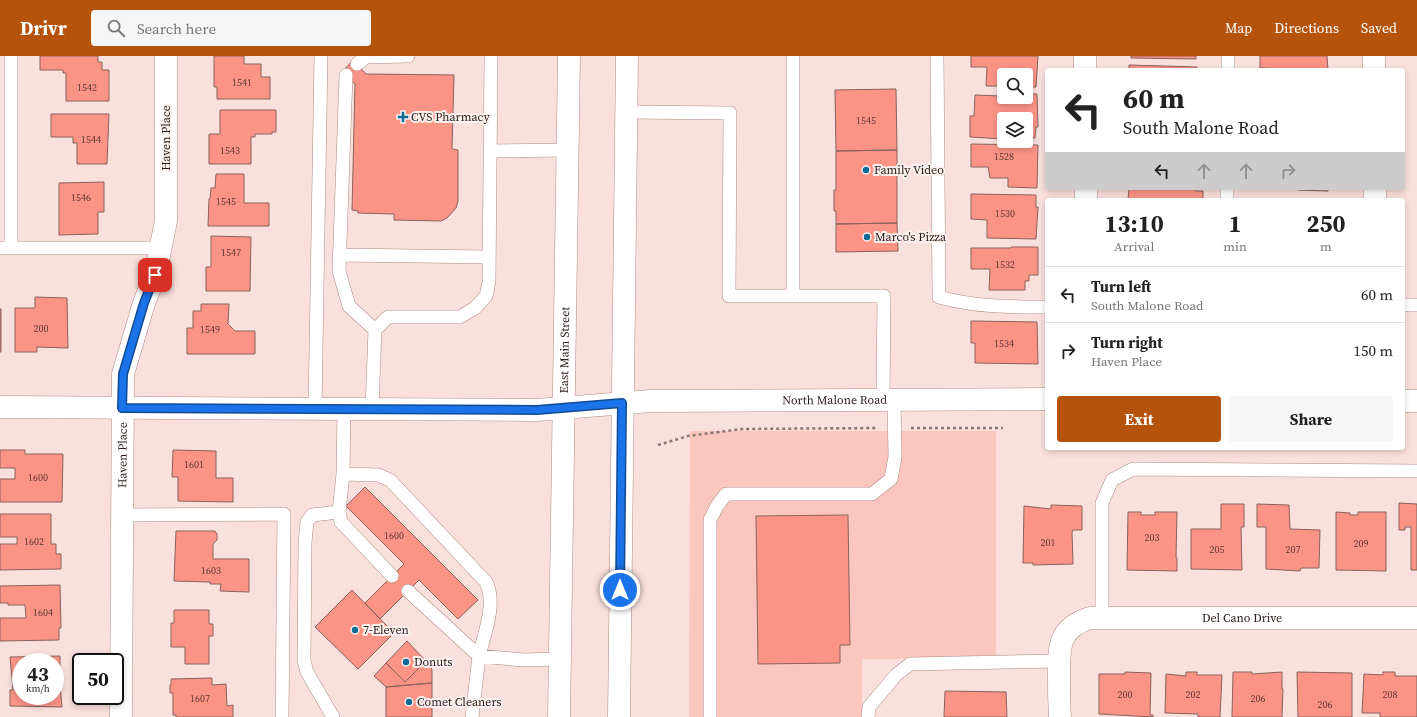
<!DOCTYPE html>
<style>
:root{--surface:#fff;--page:#f6f6f6;--text:#222;--muted:#767676;--line:#e0e0e0;--accent:#b45309}
body{margin:0;font-family:"Source Serif 4",serif;background:var(--page);color:var(--text);height:100vh;display:flex;flex-direction:column;font-size:15px;white-space:nowrap}
*{box-sizing:border-box;margin:0}
p{font-size:13px;color:var(--muted)}
.icon{flex:none;width:22px;height:22px;fill:none;stroke:currentColor;stroke-width:2;stroke-linecap:round;stroke-linejoin:round}
.map{position:relative;flex:1;overflow:hidden}
.side{position:absolute;left:1045px;top:142px;width:360px;height:252px;display:flex;flex-direction:column;background:var(--surface);border-radius:4px;box-shadow:0 2px 6px #0003}
.side>*{flex:none}
.banner{position:absolute;left:1045px;top:12px;width:360px;height:122px;border-radius:4px;box-shadow:0 2px 6px #0003;background:#fff;color:var(--text);overflow:hidden}
.buttons{position:absolute;left:997px;top:12px;display:grid;gap:8px}
.buttons a{display:grid;place-items:center;width:36px;height:36px;border-radius:4px;background:var(--surface);box-shadow:0 2px 6px #0003;font-size:20px}
.speed{position:absolute;left:12px;top:597px;display:flex;gap:8px;font-size:20px;font-weight:700;text-align:center}
.speed>*{display:grid;place-content:center;width:52px;height:52px;border-radius:50%;background:var(--surface);box-shadow:0 2px 6px #0003;line-height:1}
.speed small{font-size:10px;font-weight:400}
.speed .limit{border:2px solid #111;border-radius:6px;background:#fff;color:#111}
.pin{position:absolute;display:grid;place-items:center;width:34px;height:34px;color:#fff;margin:-17px;border-radius:8px;box-shadow:0 2px 6px #0006}
.me{position:absolute;width:44px;margin:-22px;rotate:0deg;stroke-linejoin:round;filter:drop-shadow(0 0 3px #0008)}
.turn{display:flex;align-items:center;gap:14px;height:84px;padding:0 12px;font-size:18px}
.turn .icon{width:52px;height:52px;stroke-width:2.5}
.turn b{display:block;font-size:28px;line-height:34px}
.lanes{display:flex;align-items:center;height:38px;padding:0 12px;background:#0003;justify-content:center;gap:20px;direction:ltr}
.lanes .off{opacity:.35}
.eta{display:flex;justify-content:space-evenly;align-items:center;height:68px;text-align:center}
.eta b{font-size:24px;font-weight:700;line-height:28px}
.cta{display:flex;gap:8px;margin-top:auto;padding:8px 12px}
.cta a{flex:1;height:46px;border-radius:4px;background:var(--accent);color:#fff;font-size:16px;font-weight:700;line-height:46px;text-align:center}
.cta a+a{background:var(--page);color:var(--text)}
ul{padding:0;list-style:none}
li{display:flex;align-items:center;gap:12px;height:56px;padding:0 12px;border-top:1px solid var(--line)}
li div{flex:1}
li b{display:block;font-size:15px}
li em{font-style:normal}
header{display:flex;align-items:center;gap:24px;box-sizing:border-box;height:56px;padding:0 20px;background:var(--accent);color:#fff}
header strong{font-size:19px}
nav{display:flex;gap:22px;margin-inline-start:auto;font-size:14px}
.search{width:280px;height:36px;background:var(--page);display:flex;align-items:center;gap:10px;box-sizing:border-box;padding:0 14px;border-radius:4px;color:var(--muted);font-size:15px}
.map>svg:first-child{display:block}
.green{fill:#fbc6be}
.building{fill:#fc9486;stroke:#87625d;fill-rule:evenodd}
.lines{fill:none;stroke-linecap:round;stroke-linejoin:round}
.service-casing{stroke:#af8882;stroke-width:14}
.minor-casing{stroke:#af8882;stroke-width:23}
.tertiary-casing{stroke:#af8882;stroke-width:23}
.secondary-casing{stroke:#af8882;stroke-width:23}
.path{stroke:#8a7673;stroke-width:2.5;stroke-dasharray:3 3;stroke-linecap:butt}
.service{stroke:#fff;stroke-width:13}
.minor{stroke:#fff;stroke-width:22}
.tertiary{stroke:#fff;stroke-width:22}
.secondary{stroke:#fff;stroke-width:22}
.route-casing{stroke:#114b97;stroke-width:10}
.route{stroke:#1a73e8;stroke-width:7}
.poi-dot{fill:#0c6b99;stroke:#fbf2f0;stroke-width:1.5}
.labels{text-anchor:middle;stroke-width:4;stroke-linejoin:round;paint-order:stroke}
.number-label{font-size:10px;fill:#5d3833}
.poi-label{font-size:12px;fill:#281917;stroke:#fbf2f0;text-anchor:start}
.street-label{font-size:12px;fill:#281917;stroke:#fbf2f0}
</style>
<header>
<strong>Drivr</strong>
<div class="search"><svg class="icon" aria-label="search" viewBox="0 0 24 24"><circle cx="10" cy="10" r="6"/><path d="M15 15l6 6"/></svg>Search here</div>
<nav><a>Map</a><a>Directions</a><a>Saved</a></nav>
</header>
<div class="map">
<svg width="1417" height="661" viewBox="0 0 1417 661">
<rect width="100%" height="100%" fill="#fae0dc"/>
<path class="green" d="M690 375H996V603H862V661H689Z"/>
<path class="building" d="M40 0H98V6H102V14H109V45H66V17H63V14H40Z
M214 0H244V8H261V21H270V43H217V31H214Z
M971 0H1038L1036 31H1026V19H1004V30H986L987 11H971Z
M1131 0H1196V3L1131 2Z
M1260 0H1327L1328 14 1260 12Z
M353 4 366 18 454 19 452 93 458 94V145L456 152 447 162 441 165 394 164V158L358 157V155L352 154 355 28 342 16Z
M1129 9 1197 11V14H1129Z
M896 33 897 94 836 95 835 34Z
M1026 38H1037L1038 71H1036L1035 82H1026V63H1004V83L970 81V60H974L975 39 1026 41Z
M220 54H276V76H272V78H255V81H251V108H209V78H220Z
M51 58H109L107 108H77V87H73V81H51Z
M971 88 1038 89 1037 132 1008 131V122H990L988 111H971Z
M897 94V167L836 168V155H834V134H836V95Z
M216 118H244V147H269V170H208L209 143H210L211 132H215Z
M104 126V156H98V178L59 179V127Z
M1129 132H1196V135H1203V144H1128Z
M1298 132H1328V135L1298 134Z
M971 138 1036 139V151H1038L1036 183 987 182V164L971 163Z
M1277 143 1326 144H1277Z
M897 167 898 195 836 196V168Z
M211 180 251 181 250 235H206V211H211Z
M1011 191H1038V219H1029V225H1025V234H989L990 213H971V192H1011Z
M35 241 67 242 68 292 37 291V296H15V252H35Z
M201 248H229L228 268 235 275H255V298H187V272H193V255H201Z
M0 253H1V296H0Z
M971 265 1037 266 1038 308 975 307V287H971Z
M0 394H25V398H63L62 446H0V423H15V412H0Z
M173 394 216 395V422H233V446L178 445V421H172Z
M365 431 478 544 458 563 419 524 380 563 365 547 404 508 346 450Z
M1399 447 1417 448V514H1411V471H1405V474H1399Z
M1221 448H1244V471H1241L1242 514 1191 513V473H1221Z
M1257 448 1289 449 1290 473 1320 474 1319 512H1301L1300 515 1266 513V471H1257Z
M1051 449 1082 450V474H1073L1072 476 1073 508 1033 509V507H1023L1024 450 1051 453Z
M1128 456H1141V459H1155V456H1177L1176 502H1177V515L1127 514Z
M1336 456 1350 457V459H1358V456H1386V515L1336 514Z
M0 458H51V488H56V498H61V513L0 514V488H17V481H0Z
M848 459 850 589H840V607L758 608 756 460Z
M176 475H215L217 478V484L213 488V503H249V536L220 535 221 528H210V526L174 525Z
M60 529 61 572H59V584L0 585V562H26L25 549H8V547H0V530Z
M352 534 394 577 358 613 315 571Z
M174 554H209V568H213V580H209V608H185V591H171V567H174Z
M407 585 426 605 405 626 386 607Z
M60 600V618H57V629H60L62 651 10 650V634H13L10 601ZM21 606H55V640H21Z
M426 605 432 613V627L386 631 374 620 386 607 405 626Z
M1125 616 1151 617 1150 659H1153V661L1099 658V618H1125Z
M1186 616H1197V619H1222L1220 661H1198V658L1165 657 1166 618 1186 620Z
M1233 616H1252V618L1282 616V633H1283L1282 661H1232Z
M1297 616 1352 617V661H1298Z
M1383 616H1395V620H1417V661H1380V657H1362L1364 618 1383 619Z
M212 622V629L226 628 227 650 233 649V661H176V659H173V637H170V629H171V623Z
M432 627V661H386V631Z
M945 635 1006 636 1007 661H944Z"/>
<g class="lines">
<g class="service-casing">
<path id="service" d="M937 0 939 241C975 251 1010 251 1047 251
M357 8 366 1 408 0
M1228 14V0
M346 19 339 215 349 250 375 274 372 353
M627 56 730 57 729 240H884L883 343
M490 95 568 94
M1227 144V132
M0 192H162
M11 192V0
M339 199 489 201
M793 240V0
M1403 249H1417
M375 274 388 261H460L475 252 486 240 489 226 491 0
M315 353 321 0
M344 353 343 418 378 419 390 424 486 526C497 548 484 578 479 600L523 604 560 603
M343 418 339 456 341 466 392 520
M121 459 284 458 282 661
M408 535 479 600 472 661
M1102 562V447L1112 424 1133 413 1417 415
M333 661 307 616 304 605 305 486 307 466 312 459 339 456
M710 661V464L717 450 726 438H872L891 423 895 401 894 343
M868 661 869 651 896 619 910 608 1059 605"/>
</g>
<g class="minor-casing">
<g id="minor">
<path d="M1085 0V14"/>
<path d="M1374 0V14"/>
<path d="M1086 132V144"/>
<path d="M1375 132V144"/>
<path id="s1" d="M121 661 123 318 144 247 155 219 166 165V0"/>
<path id="s2" d="M1060 661C1059 647 1059 632 1059 618 1059 589 1059 572 1090 562H1417"/>
</g>
</g>
<g class="tertiary-casing">
<g id="tertiary">
<path d="M1403 345H1417"/>
<path id="s3" d="M0 351 537 354 651 345 1047 343"/>
</g>
</g>
<g class="secondary-casing">
<g id="secondary">
<path id="s4" d="M559 661 569 0"/>
<path d="M619 661 627 0"/>
</g>
</g>
<path class="path" d="M911 372H1003
M658 389 688 380 742 373 878 372"/>
<use href="#service" class="service"/>
<use href="#minor" class="minor"/>
<use href="#tertiary" class="tertiary"/>
<use href="#secondary" class="secondary"/>
</g>
<g class="lines">
<g class="route-casing">
<path id="route" d="M155 219 144 247 123 318 122 352 537 354 622 347 620 534"/>
</g>
<use href="#route" class="route"/>
</g>
<g class="poi-dot">
<path d="M401 55h4v4h4v4h-4v4h-4v-4h-4v-4h4z"/>
<circle cx="866" cy="114" r="4"/>
<circle cx="867" cy="181" r="4"/>
<circle cx="355" cy="574" r="4"/>
<circle cx="406" cy="606" r="4"/>
<circle cx="409" cy="646" r="4"/>
</g>
<g class="labels">
<g class="number-label">
<text x="242" y="30">1541</text>
<text x="87" y="35">1542</text>
<text x="866" y="68">1545</text>
<text x="91" y="87">1544</text>
<text x="230" y="98">1543</text>
<text x="1004" y="104">1528</text>
<text x="81" y="145">1546</text>
<text x="226" y="149">1545</text>
<text x="1005" y="161">1530</text>
<text x="231" y="200">1547</text>
<text x="1005" y="212">1532</text>
<text x="41" y="276">200</text>
<text x="210" y="277">1549</text>
<text x="1004" y="291">1534</text>
<text x="194" y="412">1601</text>
<text x="38" y="425">1600</text>
<text x="394" y="483">1600</text>
<text x="1152" y="485">203</text>
<text x="34" y="489">1602</text>
<text x="1048" y="490">201</text>
<text x="1361" y="491">209</text>
<text x="1217" y="497">205</text>
<text x="1293" y="497">207</text>
<text x="211" y="518">1603</text>
<text x="43" y="560">1604</text>
<text x="1125" y="642">200</text>
<text x="1193" y="642">202</text>
<text x="1390" y="642">208</text>
<text x="200" y="646">1607</text>
<text x="1258" y="646">206</text>
<text x="1325" y="652">206</text>
</g>
<g class="poi-label">
<text x="411" y="65">CVS Pharmacy</text>
<text x="874" y="118">Family Video</text>
<text x="875" y="185">Marco's Pizza</text>
<text x="363" y="578">7-Eleven</text>
<text x="414" y="610">Donuts</text>
<text x="417" y="650">Comet Cleaners</text>
</g>
<g class="street-label">
<text transform="translate(166 82) rotate(-90)" y="4">Haven Place</text>
<text dy="4" stroke="none"><textPath href="#s4" startOffset="367">East Main Street</textPath></text>
<text dy="4" stroke="none"><textPath href="#s3" startOffset="835">North Malone Road</textPath></text>
<text dy="4" stroke="none"><textPath href="#s1" startOffset="262">Haven Place</textPath></text>
<text dy="4" stroke="none"><textPath href="#s2" startOffset="266">Del Cano Drive</textPath></text>
</g>
</g>
</svg>
<div class="buttons">
<a><svg class="icon" aria-label="search" viewBox="0 0 24 24"><circle cx="10" cy="10" r="6"/><path d="M15 15l6 6"/></svg></a>
<a><svg class="icon" aria-label="layers" viewBox="0 0 24 24"><path d="M12 4l9 5-9 5-9-5zM3 14l9 5 9-5"/></svg></a>
</div>
<div class="speed"><div>43<small>km/h</small></div><div class="limit">50</div></div>
<div class="pin" style="left:155px;top:219px;background:#d93025"><svg class="icon" aria-label="arrive" viewBox="0 0 24 24"><path d="M6 21V4h12l-3 4 3 4H6"/></svg></div>
<svg class="me" style="left:620px;top:534px" viewBox="-20 -20 40 40"><circle r="17" fill="#1a73e8" stroke="#fff" stroke-width="3"/><path d="M0-11L8 9 0 5-8 9z" fill="#fff"/></svg>
<div class="banner">
<div class="turn"><svg class="icon" aria-label="left" viewBox="0 0 24 24"><path d="M17 20v-9H6M10 6l-5 5 5 5"/></svg><div><b>60 m</b>South Malone Road</div></div>
<div class="lanes"><svg class="icon" aria-label="left" viewBox="0 0 24 24"><path d="M17 20v-9H6M10 6l-5 5 5 5"/></svg><svg class="icon off" aria-label="ahead" viewBox="0 0 24 24"><path d="M12 20V5M6 11l6-6 6 6"/></svg><svg class="icon off" aria-label="ahead" viewBox="0 0 24 24"><path d="M12 20V5M6 11l6-6 6 6"/></svg><svg class="icon off" aria-label="right" viewBox="0 0 24 24"><path d="M7 20v-9h11M14 6l5 5-5 5"/></svg></div>
</div>
<section class="side">
<div class="eta">
<div><b>13:10</b><p>Arrival</p></div>
<div><b>1</b><p>min</p></div>
<div><b>250</b><p>m</p></div>
</div>
<ul>
<li><svg class="icon" aria-label="left" viewBox="0 0 24 24"><path d="M17 20v-9H6M10 6l-5 5 5 5"/></svg><div><b>Turn left</b><p>South Malone Road</p></div><em>60 m</em></li>
<li><svg class="icon" aria-label="right" viewBox="0 0 24 24"><path d="M7 20v-9h11M14 6l5 5-5 5"/></svg><div><b>Turn right</b><p>Haven Place</p></div><em>150 m</em></li>
</ul>
<div class="cta"><a>Exit</a><a>Share</a></div>
</section>
</div>
